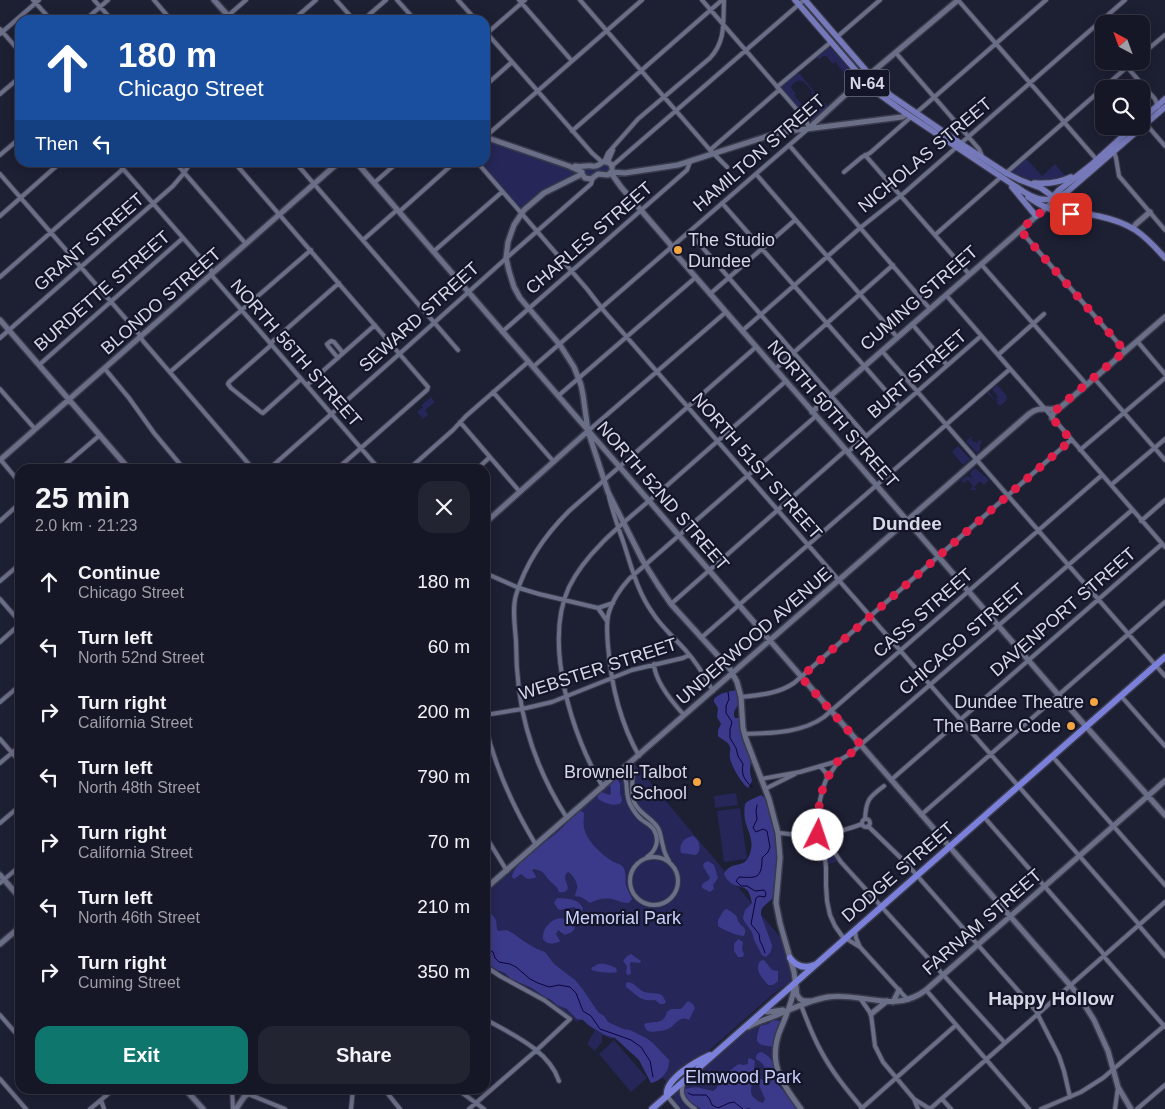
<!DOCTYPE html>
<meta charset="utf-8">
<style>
:root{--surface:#161726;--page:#232432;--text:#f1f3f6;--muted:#9e9fa7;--line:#353643;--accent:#0f766e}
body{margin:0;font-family:Arial,sans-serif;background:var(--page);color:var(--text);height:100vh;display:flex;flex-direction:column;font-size:19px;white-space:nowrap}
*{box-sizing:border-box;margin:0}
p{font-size:16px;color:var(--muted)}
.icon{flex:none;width:28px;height:28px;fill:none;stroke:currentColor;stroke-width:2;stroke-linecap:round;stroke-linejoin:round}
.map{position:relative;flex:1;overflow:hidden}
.drawer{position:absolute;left:15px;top:464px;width:475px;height:630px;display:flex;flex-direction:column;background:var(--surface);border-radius:15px;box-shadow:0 2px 12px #0003,0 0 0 1px var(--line)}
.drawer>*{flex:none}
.top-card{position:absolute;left:15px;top:15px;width:475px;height:152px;border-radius:15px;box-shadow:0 2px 12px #0003,0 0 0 1px var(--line);background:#1a4fa0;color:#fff;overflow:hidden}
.needle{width:32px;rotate:319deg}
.buttons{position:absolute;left:1095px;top:15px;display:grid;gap:10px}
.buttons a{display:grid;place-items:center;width:55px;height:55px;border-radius:10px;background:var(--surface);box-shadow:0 2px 12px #0003,0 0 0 1px var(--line);font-size:25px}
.pin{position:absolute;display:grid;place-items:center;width:42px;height:42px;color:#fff;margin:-21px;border-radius:10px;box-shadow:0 2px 8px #0006}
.me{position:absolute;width:55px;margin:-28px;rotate:4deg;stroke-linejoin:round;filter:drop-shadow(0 0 4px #0008)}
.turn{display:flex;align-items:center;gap:18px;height:105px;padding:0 20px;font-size:22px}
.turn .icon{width:65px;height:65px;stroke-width:2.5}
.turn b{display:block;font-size:35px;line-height:42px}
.then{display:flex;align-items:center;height:48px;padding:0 20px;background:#0003;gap:10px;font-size:19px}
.round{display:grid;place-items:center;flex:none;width:52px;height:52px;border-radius:15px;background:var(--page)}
.summary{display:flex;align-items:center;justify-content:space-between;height:85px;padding:0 20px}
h1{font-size:30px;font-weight:700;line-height:38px}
.primary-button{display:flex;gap:10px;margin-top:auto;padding:10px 20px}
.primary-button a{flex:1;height:58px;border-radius:15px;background:var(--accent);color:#fff;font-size:20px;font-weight:700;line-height:58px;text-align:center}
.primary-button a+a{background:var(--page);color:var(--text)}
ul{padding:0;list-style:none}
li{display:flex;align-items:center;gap:15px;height:65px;padding:0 20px}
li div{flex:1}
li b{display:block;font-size:19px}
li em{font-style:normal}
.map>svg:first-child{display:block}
.green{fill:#262658}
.forest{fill:#3b3989}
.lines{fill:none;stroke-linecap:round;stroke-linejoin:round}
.stream{stroke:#0e033e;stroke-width:1}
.street-casing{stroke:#393a4b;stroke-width:6}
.secondary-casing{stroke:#393a4b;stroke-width:8}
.primary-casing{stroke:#393a4b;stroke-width:8}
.highway-casing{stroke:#393a4b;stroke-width:9}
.street{stroke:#6b6e87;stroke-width:4}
.secondary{stroke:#6b6e87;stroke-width:5}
.primary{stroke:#7579b9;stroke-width:5.5}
.highway{stroke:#7b80da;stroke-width:6}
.route{stroke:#e11d48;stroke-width:9;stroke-dasharray:0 16.2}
.poi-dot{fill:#f2a541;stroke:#141529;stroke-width:2}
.labels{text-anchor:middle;stroke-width:4.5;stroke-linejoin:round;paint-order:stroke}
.shield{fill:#141529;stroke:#9c9ead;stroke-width:1}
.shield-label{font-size:16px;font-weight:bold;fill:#d6d8e6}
.street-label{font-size:18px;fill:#d6d8e6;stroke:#141529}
.poi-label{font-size:18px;fill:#d6d8e6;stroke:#141529;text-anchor:end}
.park-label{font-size:18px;fill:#c9cffd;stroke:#141529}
.neighbourhood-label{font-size:19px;font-weight:bold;fill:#d6d8e6;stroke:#141529}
</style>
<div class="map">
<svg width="1165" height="1109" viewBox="0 0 1165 1109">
<rect width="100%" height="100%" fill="#1d1f33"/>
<path class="green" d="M805 6 816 17 856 63 850 59 804 7Z
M829 46 856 75 855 76 857 80H859L848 90 845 89 848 85V82L843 75 844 73 836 63 835 62 833 64 826 56H823L820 59 817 58 818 55Z
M796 74H800L820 99 819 100H816L818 98 815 95 813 96 811 94 812 91C803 81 802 76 791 86L792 89 796 94 794 95 805 108 807 106 812 112 815 113 822 104 825 103 827 105V109L812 121 810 120 808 121 780 88 782 89 781 87Z
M486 140 576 170 580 173 544 190 534 197 524 208 521 210 519 209 479 163 485 162V141Z
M1026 158 1042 176 1055 164 1067 178C1048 182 1031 182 1013 173L1012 170Z
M603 164 609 165 610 169 608 172 598 171 590 176H588L585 174 586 169 589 168 596 169Z
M997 385 1007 396 1006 397 1007 398 1005 402 1000 406 987 393 989 392 996 402 998 401 996 399 998 397 992 389Z
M431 397 435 402 425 410 428 415 423 419 417 412 423 407 421 405Z
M973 436 971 440 977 443 979 440 982 441 980 445 978 444 980 445V450L977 453 966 441Z
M958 446 970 459 963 465 952 452Z
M975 468 989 480 984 485 980 481 974 487 977 490H970L973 486 968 480 964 483 961 480 967 476 972 478 970 473Z
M634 763 781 938 791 973V977L790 982 773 994 712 1048 704 1054 687 1064 667 1082 615 1037 611 1039 603 1035 602 1036V1042L595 1051 587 1044 595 1030 587 1025 582 1019 577 1022 548 999 503 974 485 962V893Z
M736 793 738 805 715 808 714 796Z
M740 808 747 859 724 862 717 811Z
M826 847H828L837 859 836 862 829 864 827 863Z
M779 1016 781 1020 776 1071 781 1085 798 1109H682L674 1100V1094L751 1027Z
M614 1040 647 1078 631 1092 599 1054Z"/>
<path class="forest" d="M736 690 738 691 740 703C736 708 732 712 735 718H740L741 720 745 744 750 753 751 759 750 772 752 781 748 788C742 784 731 766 730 758 729 754 731 751 730 747 728 741 722 740 718 736V730L721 724 717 717 718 708 714 702V699C721 692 728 692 736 690Z
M615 780H618L620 784V793L622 800 621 803C614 807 604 803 598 799L597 795 601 792 610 795 611 793 610 784 612 781Z
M761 795 767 800 776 832 778 846V863L774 893 772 899 763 907 761 911V915L772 945C772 950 770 954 766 957L762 955 754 940 752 932 744 921 743 918 745 910 752 903C751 900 750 894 748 891 743 884 730 889 724 874 730 861 743 868 748 858 755 845 750 835 746 824 744 818 744 810 745 804L748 801Z
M580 810 584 813C584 818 583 823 584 828 587 841 601 854 612 861 615 863 619 863 622 866 627 871 625 879 626 885 627 890 630 894 632 899L629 903C624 903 620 902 616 900 606 897 598 899 590 903L581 897 575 896C575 894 576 892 577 889 578 883 574 877 570 873L568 872C562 877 567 882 568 888 567 892 563 893 559 892 557 886 555 886 551 882 544 876 546 871 534 869L532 870 536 876 535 878C526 879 528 880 521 874L514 879 512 877C514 861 549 841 561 829 568 822 572 815 580 810Z
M693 836C700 840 702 850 696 855L681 853C678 844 685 837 693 836Z
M708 861 714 865 718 878 713 885 714 889 710 892 702 888V885C704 881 708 882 710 878L703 866 704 863Z
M557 898C568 899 579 898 583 909L581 911H579L574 907 560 910 558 909 554 903Z
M485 909C489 911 494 916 496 920 497 924 496 927 498 931L507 930 514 934 525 942 537 949 545 952 554 964 575 980 584 991 598 1012 604 1016 608 1022 623 1029 630 1030 646 1038 653 1043 669 1060C670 1071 661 1081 651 1083L639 1060 615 1038 605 1035 590 1026 583 1020 577 1019 567 1009 557 1005 550 999 546 998 532 988 511 979 505 973 497 970 485 962Z
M727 909C730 911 735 914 737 917 738 918 737 920 738 921 742 928 748 927 744 936 738 936 723 930 718 926V920L724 910Z
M561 918 570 921 575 928C572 933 569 933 565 935L558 930 556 934 560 941 559 942C553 944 547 945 543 939 542 929 550 919 561 918Z
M738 939 740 940 743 942 742 949 744 954 743 957H738L734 951V944Z
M631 954 641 961V962L639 963 631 962 630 964 631 974 628 975 626 973 627 966 623 961 627 956Z
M764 960 772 970 778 971V981L773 985H768C762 977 754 971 760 961Z
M598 964C604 963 610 965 616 968L617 972C612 974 597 972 592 970L591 968Z
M628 982C635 983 636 987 642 991 647 994 655 992 662 995L666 1002 664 1004H660L655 1000C640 1002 637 995 626 987V983Z
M688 1001 693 1004 695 1008 689 1020C686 1019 685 1018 681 1019 676 1021 673 1027 668 1029 663 1031 664 1030 660 1031 652 1032 646 1034 644 1024 654 1020 663 1026 667 1012L671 1009H681Z
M773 1020 779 1021 780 1026 775 1045 773 1047C768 1046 756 1046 757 1038 757 1034 759 1030 760 1026L768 1024Z
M761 1052C773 1056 781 1074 778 1085L790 1098 798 1109H701L686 1099 683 1094V1090L684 1089 696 1087 713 1091C718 1088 719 1084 717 1079L720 1074C729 1073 732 1068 739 1064L743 1065 748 1064V1059L750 1058 755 1061C754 1066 754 1072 753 1077 751 1090 747 1097 763 1103L765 1099 758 1083V1080L761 1079 769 1084 771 1083C770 1081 767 1079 766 1077 761 1067 770 1068 756 1059V1056L758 1053Z"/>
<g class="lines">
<path class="stream" d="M728 692 729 699 726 706V713L732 722 730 729V738L736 748 738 756 743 764C741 774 744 780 752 787
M757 805 756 811 757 819 753 828 756 832 763 829 767 831 770 847 768 852 762 858C762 879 756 878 739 877L736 881 741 886H747L755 891 764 890 766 893 765 897 759 896 756 898 751 924 759 934 760 941 763 947 765 953
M485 949 490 950 493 952 495 958 499 962 510 964 516 967 530 979 538 983 549 987 559 985 570 987 576 993 583 1011 591 1016 600 1029 631 1040 641 1047 650 1061 653 1077
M688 1093 692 1095H706L709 1098 712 1105 718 1108 729 1103 734 1102 743 1109
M747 1109H750"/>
<g class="street-casing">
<path id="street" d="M33 0 51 20
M94 0 112 20
M154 0 171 20
M336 0 354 20
M397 0 415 20
M458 0 476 20
M519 0 572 61
M580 0 710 150 727 167
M958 0 1097 160
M85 20 108 0
M223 20 246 0
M293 20 316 0
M363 20 386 0
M0 29 20 52
M485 31 592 153 602 162
M0 34 39 0
M485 35 525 0
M837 37 880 0
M896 53 979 149 983 158
M1141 55 1165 35
M1127 67 1155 99 1158 107
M485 86 512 62
M777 87 831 42
M0 94 20 77
M916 113 1046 0
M1146 124 1165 146
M572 131 722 0
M485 137 642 0
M789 145 930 309
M710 150 779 90
M1114 152 1116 158 1119 176 1165 230
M0 155 20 138
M865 155 969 274
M117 162 211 270 213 277 379 469
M175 162 246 244
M234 162 428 387 427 390 337 469
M295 162 458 350
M477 162 587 289 604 311 1137 922 1141 928 1165 956
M604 162 608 153 638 119 710 58C726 41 723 22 724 0
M608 162 613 150
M612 166 804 0
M844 172 862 157 870 153 911 117
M1006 173 1134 61
M0 174 139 334 143 341 253 469
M756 174 897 337
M374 183 398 162
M722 203 900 407
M399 212 455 162
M0 216 61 162
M1020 230 1125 351
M690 233 866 436
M935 235 1001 177
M363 240 397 210
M433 252 502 192
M981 264 1087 385
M0 277 123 169
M710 294 795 220
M946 295 1165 547
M912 324 947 365
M742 331 860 228 904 193 1125 0
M502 332 687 170 690 162
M0 338 173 186 184 173 191 162
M1137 341 1165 374
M882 351 1165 676
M998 355 1044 314
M338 358 328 346 327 344 331 341 334 342 343 353
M39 365 183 238
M533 367 809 128 806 120 702 0
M105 369 129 398 154 433 184 469
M775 369 893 265
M170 372 311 250
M1094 378 1165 460
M301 379 263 413 261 412 231 388 228 384 229 382 269 347 273 341 339 283
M307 385 375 325
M0 389 35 429
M493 392 554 462
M558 396 696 277
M460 422 520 492
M588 431 726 312
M1080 450 1165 378
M848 452 981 336
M0 459 20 483
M60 469 100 435
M269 469 397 356 511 254 591 184 593 178
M409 469 453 430 466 416 528 362
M477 469 490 457
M1111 485 1165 439
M609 497C613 513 618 527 623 541 631 565 637 591 652 612 662 628 676 639 687 652 698 664 705 677 713 691
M0 521 20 503
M1141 521 1165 500
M485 573 519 588 539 594 598 608 613 603
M0 581 20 564
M0 599 20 622
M671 604 846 450
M598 608 607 621
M701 638 1010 369
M0 642 20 624
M654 664C655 682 673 703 684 715
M1121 696 1165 746
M741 697C759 695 778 694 794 683L1071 440
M0 702 20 685
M485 715 522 709 552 702 632 670 683 658 689 655
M485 724C495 767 513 807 536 845
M745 734C771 733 802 733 824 717L1102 475
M0 739 20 762
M639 756C620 722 611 684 608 646 607 635 606 622 609 612 613 599 620 589 629 579L816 416
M1052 756 1165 885
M838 762 826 780 823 788 820 800 819 813 822 834 841 862 1005 1043
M0 763 20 746
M630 763C636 773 629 788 634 802 639 814 651 817 658 828 661 833 661 840 663 846 664 852 666 856 669 861
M820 766 826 773 827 778
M621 771C630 781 624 792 630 804 633 810 637 816 642 820 646 823 651 825 654 830 660 840 656 851 647 857
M761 779 800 772 838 761 850 754 1132 510
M891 780 1162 544
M603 787C572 737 543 643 569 587 588 548 631 517 663 489 704 453 745 417 786 381
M765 789 795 774
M921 815 1165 602
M984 817 1102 952 1106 959 1165 1027
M567 818C542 779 525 736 519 690 517 674 516 657 516 641 515 626 512 609 516 595 526 562 545 535 569 511L756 347
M865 819C866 800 869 797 884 786
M862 823a4 4 0 1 1 8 0a4 4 0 1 1-8 0Z
M0 823 20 806
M868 826 906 863 1036 1011 1059 1056 1064 1071 1070 1097
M778 833C786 833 794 835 802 836 822 837 843 831 862 824
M485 835 507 871
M823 837 826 868V885L827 901 830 915 835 926 842 936 860 947 908 1000
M630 881a24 24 0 1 1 48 0a24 24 0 1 1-48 0Z
M0 883 20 866
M855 930 856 938 860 947
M926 990 1029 1109
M860 998 871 1014 875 1046 883 1062 914 1099 930 1109
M801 1005C807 1021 813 1037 821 1051 832 1072 847 1090 862 1108
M0 1015 20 1038
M485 1019C511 1034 549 1050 559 1081
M0 1079 26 1109
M684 1082C678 1095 685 1102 695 1109
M232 1089 233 1109
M384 1089 400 1109
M457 1089 484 1109
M248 1094 285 1109
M667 1096 678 1109
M914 1099 918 1109
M942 1099 951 1109
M101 1100 104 1109
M90 1109 114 1089
M351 1109 353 1089
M469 1109 539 1048 570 1019 544 1000 500 976 485 966
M861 1109 956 1025
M930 1109 1165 902
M1041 1109 1081 1092 1103 1078 1165 1025
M1115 1109 1118 1087
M1137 1109 1165 1085"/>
</g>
<g class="secondary-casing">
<path id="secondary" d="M214 0 232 20
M809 128 845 95 958 0
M485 137 569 166 582 172
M356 162 759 628 1070 985 1079 996 1094 1020 1108 1051 1118 1087 1131 1109
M575 166C580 167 582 166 587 166 590 165 593 167 596 166 603 164 601 159 611 164L612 168
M611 172 625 173 678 165 768 136 782 132 902 117 907 114
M611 173 621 187 670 244 673 251 726 312 1082 722 1165 815
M582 174 544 193 524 210 514 225 508 242 506 258 509 271 514 287 520 298 560 345 574 367 581 385 583 395 588 431 608 492 643 561 658 585 671 604 730 669 737 682 741 697 743 728 746 739 769 799 778 833 780 858 776 903 780 923 794 972 797 995 800 999 804 1001H812
M582 174 585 178 591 179 598 174 608 175 612 171
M1133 228 1136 224 1150 212
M0 320 129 469
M812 412 1056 199
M1052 418 1053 414 1058 408
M0 460 339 162
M485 523 588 431
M0 875 20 898
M485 889 1029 414C1042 404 1049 413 1061 407L1165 317
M0 944 20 927
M794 988C792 1004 785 1018 779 1033 768 1065 783 1085 801 1109
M893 1002 899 990
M763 1011 768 1012 783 1010
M871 1014 887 1001
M748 1027C757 1022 767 1019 777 1015 794 1008 810 1000 828 997 862 992 895 1014 926 990L1165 781
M185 1089 203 1109
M236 1109 244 1097 254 1089"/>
</g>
<g class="primary-casing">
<path id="primary" d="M795 0 864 80 879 94 901 110 1024 192C1040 202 1051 202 1067 192L1165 107
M805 0 870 75 890 95 960 143 1006 173 1020 180 1041 188 1066 206 1074 209 1078 212
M1141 120 1165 99
M1034 183C1047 184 1059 183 1071 177
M1012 187 1036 216
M1028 197C1039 205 1058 214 1071 214 1074 214 1076 212 1079 213 1085 213 1092 215 1098 216 1131 223 1143 233 1165 258
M1052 198 1058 191 1091 165 1134 126"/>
</g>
<g class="highway-casing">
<path id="highway" d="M790 958C796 966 804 969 814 965
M667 1096C664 1079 697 1061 710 1055
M652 1109 1165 657"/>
</g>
<use href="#street" class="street"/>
<use href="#secondary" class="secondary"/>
<use href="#primary" class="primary"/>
<use href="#highway" class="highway"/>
</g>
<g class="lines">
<path class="route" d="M818 835 822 834 820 818 819 807 821 794 826 780 838 761 850 754 861 745 801 677 1071 440 1052 418 1054 414 1058 408 1125 351 1020 230 1046 208 1071 214"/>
</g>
<g class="poi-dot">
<circle cx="678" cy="250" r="5"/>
<circle cx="1094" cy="702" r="5"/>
<circle cx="1071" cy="726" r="5"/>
<circle cx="697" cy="782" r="5"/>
</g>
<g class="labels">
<rect class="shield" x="844.5" y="69.5" width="45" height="27" rx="4"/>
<g class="shield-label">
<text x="867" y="89">N-64</text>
</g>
<g class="street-label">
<text transform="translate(759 153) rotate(-41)" y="6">HAMILTON STREET</text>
<text transform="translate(925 155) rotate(-40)" y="6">NICHOLAS STREET</text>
<text transform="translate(589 238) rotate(-41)" y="6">CHARLES STREET</text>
<text transform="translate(89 242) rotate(-41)" y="6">GRANT STREET</text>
<text transform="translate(102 291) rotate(-41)" y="6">BURDETTE STREET</text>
<text transform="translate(919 298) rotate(-41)" y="6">CUMING STREET</text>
<text transform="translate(161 301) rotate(-41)" y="6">BLONDO STREET</text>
<text transform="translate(419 317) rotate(-42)" y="6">SEWARD STREET</text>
<text transform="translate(296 353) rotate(49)" y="6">NORTH 56TH STREET</text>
<text transform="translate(917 374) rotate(-41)" y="6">BURT STREET</text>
<text transform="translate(833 414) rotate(49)" y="6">NORTH 50TH STREET</text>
<text transform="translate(757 466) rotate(49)" y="6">NORTH 51ST STREET</text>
<text transform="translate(663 496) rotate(49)" y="6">NORTH 52ND STREET</text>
<text transform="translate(1063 612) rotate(-41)" y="6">DAVENPORT STREET</text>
<text transform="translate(923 613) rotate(-41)" y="6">CASS STREET</text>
<text transform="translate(754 636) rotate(-41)" y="6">UNDERWOOD AVENUE</text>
<text transform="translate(962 639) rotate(-41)" y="6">CHICAGO STREET</text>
<text transform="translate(598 669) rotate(-18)" y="6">WEBSTER STREET</text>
<text transform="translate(898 872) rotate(-41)" y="6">DODGE STREET</text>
<text transform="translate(982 922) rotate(-41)" y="6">FARNAM STREET</text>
</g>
<g class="poi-label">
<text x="688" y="246" text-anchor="start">The Studio<tspan x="688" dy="21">Dundee</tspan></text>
<text x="1084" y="708">Dundee Theatre</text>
<text x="1061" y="732">The Barre Code</text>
<text x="687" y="778">Brownell-Talbot<tspan x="687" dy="21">School</tspan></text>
</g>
<g class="park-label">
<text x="623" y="924">Memorial Park</text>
<text x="743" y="1083">Elmwood Park</text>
</g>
<g class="neighbourhood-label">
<text x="907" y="530">Dundee</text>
<text x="1051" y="1005">Happy Hollow</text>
</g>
</g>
</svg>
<div class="buttons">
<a><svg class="needle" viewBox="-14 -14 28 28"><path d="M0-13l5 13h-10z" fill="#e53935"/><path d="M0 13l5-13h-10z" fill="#9e9fa7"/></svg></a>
<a><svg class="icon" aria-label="search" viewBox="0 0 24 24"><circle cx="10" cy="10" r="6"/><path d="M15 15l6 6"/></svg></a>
</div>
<div class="pin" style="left:1071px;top:214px;background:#d93025"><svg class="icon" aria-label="arrive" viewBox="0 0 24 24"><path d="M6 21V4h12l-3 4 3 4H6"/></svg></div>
<svg class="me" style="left:818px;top:835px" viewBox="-20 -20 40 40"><circle r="19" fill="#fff"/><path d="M0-13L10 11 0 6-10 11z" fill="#e11d48"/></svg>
<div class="top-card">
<div class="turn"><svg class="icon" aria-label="ahead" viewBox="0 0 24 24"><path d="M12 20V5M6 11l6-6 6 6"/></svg><div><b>180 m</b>Chicago Street</div></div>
<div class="then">Then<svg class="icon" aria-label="left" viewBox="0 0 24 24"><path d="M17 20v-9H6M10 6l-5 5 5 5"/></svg></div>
</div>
<section class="drawer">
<div class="summary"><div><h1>25 min</h1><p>2.0 km · 21:23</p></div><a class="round"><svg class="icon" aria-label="close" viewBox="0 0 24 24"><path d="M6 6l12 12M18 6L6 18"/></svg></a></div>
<ul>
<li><svg class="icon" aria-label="ahead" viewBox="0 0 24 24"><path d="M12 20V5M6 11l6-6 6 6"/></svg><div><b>Continue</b><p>Chicago Street</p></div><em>180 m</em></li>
<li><svg class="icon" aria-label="left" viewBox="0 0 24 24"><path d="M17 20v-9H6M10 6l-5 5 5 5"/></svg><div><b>Turn left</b><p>North 52nd Street</p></div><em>60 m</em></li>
<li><svg class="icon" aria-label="right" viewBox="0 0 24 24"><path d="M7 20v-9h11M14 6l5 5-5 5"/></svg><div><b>Turn right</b><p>California Street</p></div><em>200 m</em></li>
<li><svg class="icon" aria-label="left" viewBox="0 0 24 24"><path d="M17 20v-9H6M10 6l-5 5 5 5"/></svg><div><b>Turn left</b><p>North 48th Street</p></div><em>790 m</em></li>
<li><svg class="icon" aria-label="right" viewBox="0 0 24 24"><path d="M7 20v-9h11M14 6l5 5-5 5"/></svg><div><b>Turn right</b><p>California Street</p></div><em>70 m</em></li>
<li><svg class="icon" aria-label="left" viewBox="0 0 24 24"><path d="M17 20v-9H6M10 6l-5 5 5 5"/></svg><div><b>Turn left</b><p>North 46th Street</p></div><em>210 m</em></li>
<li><svg class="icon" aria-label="right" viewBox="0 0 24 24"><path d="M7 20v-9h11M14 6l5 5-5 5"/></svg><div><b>Turn right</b><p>Cuming Street</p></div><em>350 m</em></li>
</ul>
<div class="primary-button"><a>Exit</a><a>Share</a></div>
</section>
</div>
